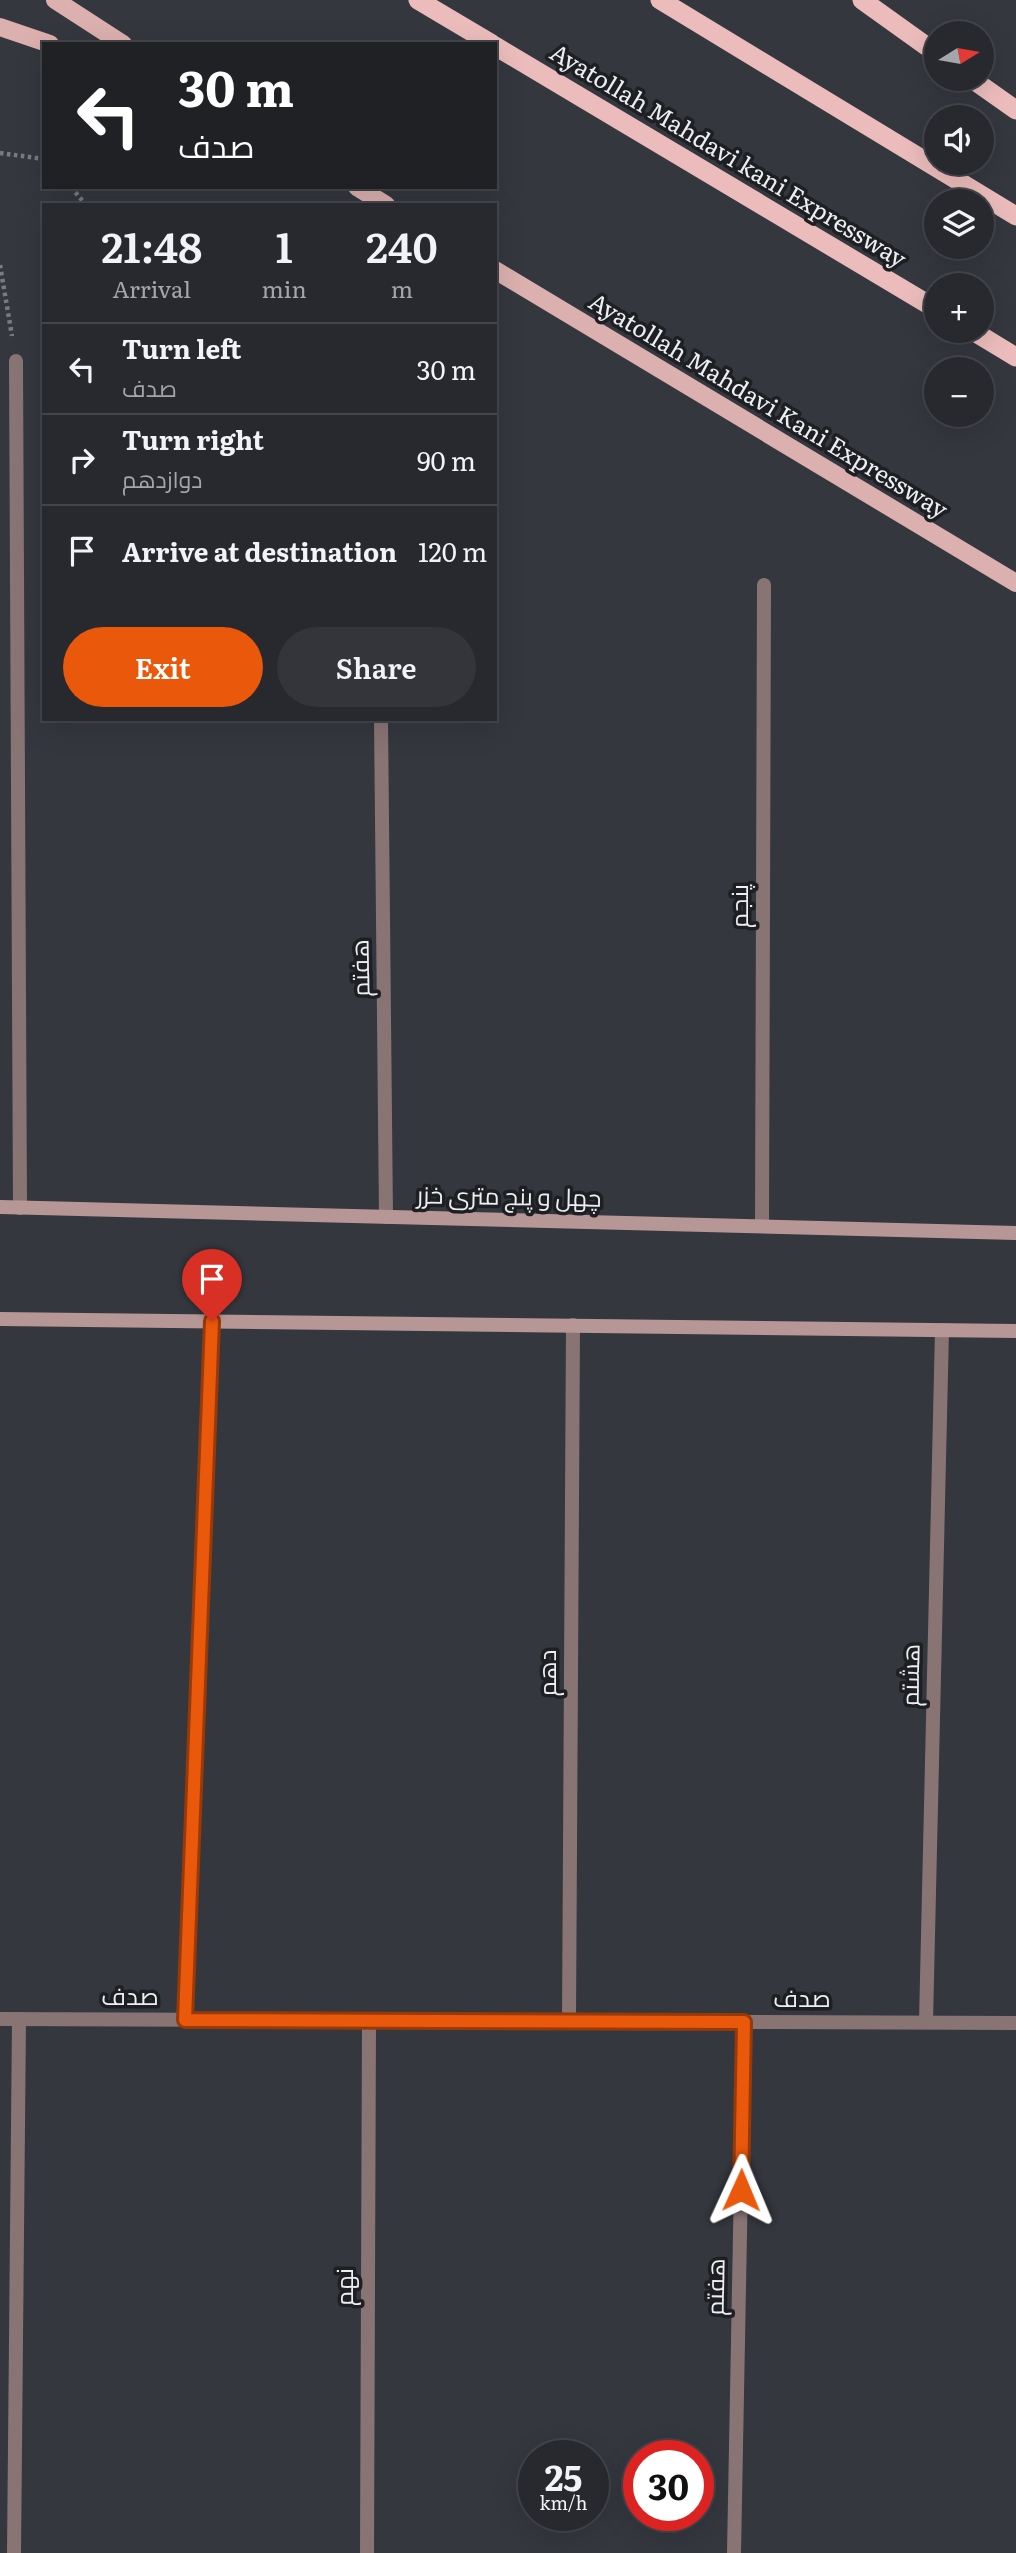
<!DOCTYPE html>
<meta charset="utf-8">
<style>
:root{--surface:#27292e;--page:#33353a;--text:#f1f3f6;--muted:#a4a6aa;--line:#43454a;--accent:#ea580c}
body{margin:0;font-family:Literata,Cairo,serif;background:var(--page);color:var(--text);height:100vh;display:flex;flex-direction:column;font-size:26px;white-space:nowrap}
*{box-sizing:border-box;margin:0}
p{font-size:23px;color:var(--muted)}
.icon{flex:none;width:38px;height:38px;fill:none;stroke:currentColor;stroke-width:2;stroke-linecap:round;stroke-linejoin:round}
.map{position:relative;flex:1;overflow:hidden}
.side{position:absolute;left:42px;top:203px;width:455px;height:518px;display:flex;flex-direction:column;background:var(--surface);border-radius:0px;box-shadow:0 7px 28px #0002,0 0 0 2px var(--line)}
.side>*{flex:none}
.banner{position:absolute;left:42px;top:42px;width:455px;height:147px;border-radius:0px;box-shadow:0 7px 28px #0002,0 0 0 2px var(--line);background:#202124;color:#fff;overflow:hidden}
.needle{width:46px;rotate:79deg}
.fabs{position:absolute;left:924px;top:21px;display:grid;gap:14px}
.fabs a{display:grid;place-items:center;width:70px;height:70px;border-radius:50%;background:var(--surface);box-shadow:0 7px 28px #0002,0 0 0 2px var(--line);font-size:35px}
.speed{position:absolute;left:518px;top:2440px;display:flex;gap:14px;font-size:35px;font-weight:700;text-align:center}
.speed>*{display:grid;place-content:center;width:91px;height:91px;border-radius:50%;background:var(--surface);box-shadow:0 7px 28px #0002,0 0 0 2px var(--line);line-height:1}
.speed small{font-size:18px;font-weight:400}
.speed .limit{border:10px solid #d22;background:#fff;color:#111}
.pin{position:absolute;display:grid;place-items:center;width:60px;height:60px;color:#fff;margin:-72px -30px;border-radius:50% 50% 50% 0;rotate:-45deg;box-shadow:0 0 7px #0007}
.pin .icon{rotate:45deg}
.me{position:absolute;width:77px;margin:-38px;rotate:1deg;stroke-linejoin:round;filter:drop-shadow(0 0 5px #0008)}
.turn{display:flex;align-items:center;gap:24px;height:147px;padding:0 21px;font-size:32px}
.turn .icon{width:91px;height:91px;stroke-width:2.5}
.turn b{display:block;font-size:49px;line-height:60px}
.eta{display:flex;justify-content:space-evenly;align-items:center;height:119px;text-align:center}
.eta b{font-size:42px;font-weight:600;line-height:49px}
.action{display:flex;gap:14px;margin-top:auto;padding:14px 21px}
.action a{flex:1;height:80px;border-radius:42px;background:var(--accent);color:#fff;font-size:28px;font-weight:600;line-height:80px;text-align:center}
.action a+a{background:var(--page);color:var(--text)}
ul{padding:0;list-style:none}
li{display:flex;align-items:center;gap:21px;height:91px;padding:0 21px;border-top:2px solid var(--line)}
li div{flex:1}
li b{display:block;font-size:26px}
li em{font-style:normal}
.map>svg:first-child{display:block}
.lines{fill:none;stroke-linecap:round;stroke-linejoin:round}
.path{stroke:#797b81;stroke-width:4.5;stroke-dasharray:3.5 3.5;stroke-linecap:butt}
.minor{stroke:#897474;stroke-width:14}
.tertiary{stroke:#897474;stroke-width:14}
.secondary{stroke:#b79696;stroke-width:14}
.primary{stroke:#dbb0af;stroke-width:18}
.trunk{stroke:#ebbcbb;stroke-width:19}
.route-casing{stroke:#983908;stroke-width:18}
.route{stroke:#ea580c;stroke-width:12}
.labels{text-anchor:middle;stroke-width:7;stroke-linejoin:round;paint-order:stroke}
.street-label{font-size:24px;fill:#eceef3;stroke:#1d1f22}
</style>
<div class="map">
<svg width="1016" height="2553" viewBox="0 0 1016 2553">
<rect width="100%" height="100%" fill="#34373e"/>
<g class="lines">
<path class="path" d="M0 153 44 159
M71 187 86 205
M0 265 12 336"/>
<path class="minor" d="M16 361 20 1208
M381 719 386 1217
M762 1226 764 585
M185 2020 212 1321
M569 2021 573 1325
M926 2022 942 1330
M14 2553 19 2019
M367 2553 369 2020
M734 2553 744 2022"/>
<path class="tertiary" d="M0 2019 1016 2023"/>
<path class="secondary" d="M0 1207 1016 1233
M0 1319 1016 1331"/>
<path class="primary" d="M55 0 123 44
M0 27 50 44
M357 187 386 205
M495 270 1016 583"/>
<path class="trunk" d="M418 0 492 44
M660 0 1016 216
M862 0 936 53
M495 46 936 309
M972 79 1016 110
M973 331 1016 357"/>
</g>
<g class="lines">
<g class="route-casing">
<path id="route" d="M212 1321 185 2020 744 2022 741 2190"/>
</g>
<use href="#route" class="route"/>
</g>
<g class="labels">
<g class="street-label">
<text transform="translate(728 156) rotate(31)" y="8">Ayatollah Mahdavi kani Expressway</text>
<text transform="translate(768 406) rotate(31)" y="8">Ayatollah Mahdavi Kani Expressway</text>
<text transform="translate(740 906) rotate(-90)" y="8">پنجم</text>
<text transform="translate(361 968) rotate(-91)" y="8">هفتم</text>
<text transform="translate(509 1197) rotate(1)" y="8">چهل و پنج متری خزر</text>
<text transform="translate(548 1673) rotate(-90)" y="8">دهم</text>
<text transform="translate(911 1675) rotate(-89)" y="8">هشتم</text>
<text x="130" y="2005">صدف</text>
<text x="802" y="2007">صدف</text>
<text transform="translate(345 2287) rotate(-90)" y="8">نهم</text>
<text transform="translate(716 2287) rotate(-89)" y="8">هفتم</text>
</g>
</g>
</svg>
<div class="fabs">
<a><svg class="needle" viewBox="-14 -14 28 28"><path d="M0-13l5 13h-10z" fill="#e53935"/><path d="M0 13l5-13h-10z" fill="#a4a6aa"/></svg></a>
<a><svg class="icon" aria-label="sound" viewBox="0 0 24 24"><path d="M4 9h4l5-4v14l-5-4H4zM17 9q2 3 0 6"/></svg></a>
<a><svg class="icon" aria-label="layers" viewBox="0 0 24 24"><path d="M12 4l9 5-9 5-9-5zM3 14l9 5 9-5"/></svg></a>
<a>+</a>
<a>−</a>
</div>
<div class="speed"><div>25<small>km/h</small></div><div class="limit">30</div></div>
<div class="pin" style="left:212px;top:1321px;background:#d93025"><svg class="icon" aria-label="arrive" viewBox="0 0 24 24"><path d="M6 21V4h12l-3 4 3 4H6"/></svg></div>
<svg class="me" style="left:741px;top:2190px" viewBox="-20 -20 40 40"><path d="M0-17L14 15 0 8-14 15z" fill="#ea580c" stroke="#fff" stroke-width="4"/></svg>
<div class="banner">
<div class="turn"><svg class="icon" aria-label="left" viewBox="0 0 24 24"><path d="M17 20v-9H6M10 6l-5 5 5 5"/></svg><div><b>30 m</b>صدف</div></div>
</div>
<section class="side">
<div class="eta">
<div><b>21:48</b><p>Arrival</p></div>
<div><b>1</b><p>min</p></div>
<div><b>240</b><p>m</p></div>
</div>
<ul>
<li><svg class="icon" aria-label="left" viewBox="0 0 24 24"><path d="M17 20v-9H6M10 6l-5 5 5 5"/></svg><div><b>Turn left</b><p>صدف</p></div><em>30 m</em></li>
<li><svg class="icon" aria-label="right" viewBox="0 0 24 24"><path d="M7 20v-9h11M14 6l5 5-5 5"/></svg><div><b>Turn right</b><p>دوازدهم</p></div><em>90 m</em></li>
<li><svg class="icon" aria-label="arrive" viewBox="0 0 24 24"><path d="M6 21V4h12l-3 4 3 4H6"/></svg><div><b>Arrive at destination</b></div><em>120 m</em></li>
</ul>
<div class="action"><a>Exit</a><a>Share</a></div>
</section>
</div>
